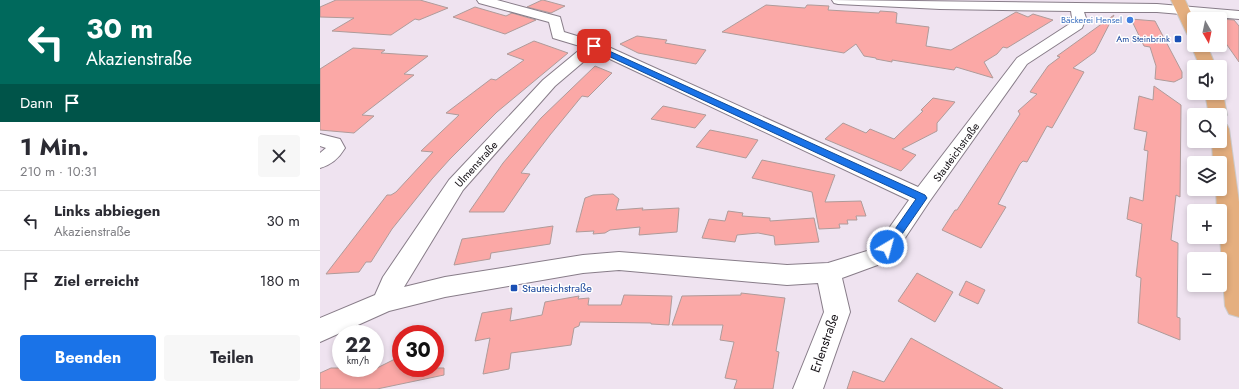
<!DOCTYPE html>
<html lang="de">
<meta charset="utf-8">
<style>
:root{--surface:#fff;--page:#f7f7f7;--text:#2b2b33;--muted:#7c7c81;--line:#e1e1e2;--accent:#1a73e8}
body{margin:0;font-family:Jost,sans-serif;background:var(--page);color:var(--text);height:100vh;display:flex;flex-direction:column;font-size:15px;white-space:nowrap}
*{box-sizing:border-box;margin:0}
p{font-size:13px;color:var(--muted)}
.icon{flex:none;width:22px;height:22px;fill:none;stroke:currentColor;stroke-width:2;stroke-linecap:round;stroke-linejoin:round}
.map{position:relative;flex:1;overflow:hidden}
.drawer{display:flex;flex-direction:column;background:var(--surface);width:320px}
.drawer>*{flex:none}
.hud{background:#00695c;color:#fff;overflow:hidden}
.needle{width:26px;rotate:171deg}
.tools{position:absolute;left:867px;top:12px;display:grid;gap:8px}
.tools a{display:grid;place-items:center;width:40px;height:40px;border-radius:4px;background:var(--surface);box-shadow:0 2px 6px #0003;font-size:20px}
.speed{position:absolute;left:12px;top:325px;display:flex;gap:8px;font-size:20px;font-weight:700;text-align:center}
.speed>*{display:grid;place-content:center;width:52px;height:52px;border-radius:50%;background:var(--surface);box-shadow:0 2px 6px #0003;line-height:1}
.speed small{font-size:10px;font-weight:400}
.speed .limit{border:6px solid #d22;background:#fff;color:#111}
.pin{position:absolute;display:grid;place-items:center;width:34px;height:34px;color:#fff;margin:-17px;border-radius:8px;box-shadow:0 2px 6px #0006}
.me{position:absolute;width:44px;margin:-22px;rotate:37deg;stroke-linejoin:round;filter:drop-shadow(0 0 3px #0008)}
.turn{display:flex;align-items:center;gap:14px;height:84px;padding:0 20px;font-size:18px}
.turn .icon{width:52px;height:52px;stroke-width:2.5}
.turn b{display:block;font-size:28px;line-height:34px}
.then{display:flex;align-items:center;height:38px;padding:0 20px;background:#0003;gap:8px;font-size:15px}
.round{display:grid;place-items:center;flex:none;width:42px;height:42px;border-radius:4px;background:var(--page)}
.headline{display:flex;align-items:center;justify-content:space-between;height:68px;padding:0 20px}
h1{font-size:24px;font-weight:700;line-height:30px}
.button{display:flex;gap:8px;margin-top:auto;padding:8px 20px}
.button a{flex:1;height:46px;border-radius:4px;background:var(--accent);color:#fff;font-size:16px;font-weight:700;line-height:46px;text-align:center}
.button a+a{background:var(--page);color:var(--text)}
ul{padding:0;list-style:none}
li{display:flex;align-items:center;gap:12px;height:60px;padding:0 20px;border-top:1px solid var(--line)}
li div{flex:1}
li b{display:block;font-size:15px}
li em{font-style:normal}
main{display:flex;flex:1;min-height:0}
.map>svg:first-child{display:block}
.building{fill:#fba8a6;stroke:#af9b9a}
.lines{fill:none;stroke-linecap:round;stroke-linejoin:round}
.minor-casing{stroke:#887d89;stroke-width:2}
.major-casing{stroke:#cccbcc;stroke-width:2}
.minor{fill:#fff;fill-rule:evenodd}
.major{fill:#e5af7f;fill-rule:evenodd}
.route{fill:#1a73e8;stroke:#114b97}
.shop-dot{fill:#3f7fe0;stroke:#fff;stroke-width:1.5}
.transit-dot{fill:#1a4fb4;stroke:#fff;stroke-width:1.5}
.labels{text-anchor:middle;stroke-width:3;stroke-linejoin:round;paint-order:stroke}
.far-shop-label{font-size:9px;fill:#366cbe;stroke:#fff;text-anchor:end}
.far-transit-label{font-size:9px;fill:#164399;stroke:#fff;text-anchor:end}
.street-label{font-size:11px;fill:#151116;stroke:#fff}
.transit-label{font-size:11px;fill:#164399;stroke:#fff;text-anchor:start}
.near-street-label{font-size:13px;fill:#151116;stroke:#fff}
</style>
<main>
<section class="drawer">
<div class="hud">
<div class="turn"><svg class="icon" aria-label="left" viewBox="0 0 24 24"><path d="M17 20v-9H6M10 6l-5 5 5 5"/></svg><div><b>30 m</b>Akazienstraße</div></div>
<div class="then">Dann<svg class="icon" aria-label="arrive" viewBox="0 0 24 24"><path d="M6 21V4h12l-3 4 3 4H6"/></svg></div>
</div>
<div class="headline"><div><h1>1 Min.</h1><p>210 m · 10:31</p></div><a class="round"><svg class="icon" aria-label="close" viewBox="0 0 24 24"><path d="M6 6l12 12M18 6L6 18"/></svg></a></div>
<ul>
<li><svg class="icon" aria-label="left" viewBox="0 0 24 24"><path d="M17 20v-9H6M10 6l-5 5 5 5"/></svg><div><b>Links abbiegen</b><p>Akazienstraße</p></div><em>30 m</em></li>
<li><svg class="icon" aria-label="arrive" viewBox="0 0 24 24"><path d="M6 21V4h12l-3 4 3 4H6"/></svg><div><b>Ziel erreicht</b></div><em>180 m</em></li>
</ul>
<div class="button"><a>Beenden</a><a>Teilen</a></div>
</section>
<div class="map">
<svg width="919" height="389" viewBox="0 0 919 389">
<rect width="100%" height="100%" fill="#efe3f0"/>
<path class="building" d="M16 0H100L128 8 99 20 95 19 71 35 12 31 34 18 0 17V7Z
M222 0H223L245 6 231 13 207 7Z
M446 5 485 8 487 5H491L509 6 508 10 559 13 560 11 574 12 577 13 576 23 609 27 606 46 631 50 696 12 708 17 713 14 733 20 687 48 683 47 677 54 664 62 673 78 636 67 634 70 572 60V62L556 59V58L544 56 536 44 524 53 402 32Z
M155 7 186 16 192 13 216 20 185 34 133 17Z
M794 15 775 52 753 68 764 72 732 128 727 126 707 162 703 161 700 164 678 204 686 207 661 248 622 230 635 210H637L700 114 698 111 717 94 710 92 728 66 740 57 737 56Z
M811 19 835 21 862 72V78L854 82 835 79 836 66 830 47 824 46Z
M900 19 914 20 919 26V62L900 35Z
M317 36 347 40 345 43 386 50 376 64 318 53 300 44Z
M214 41 248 53 177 112 130 159 112 179 72 229 51 262H46L39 272 6 274 67 195H71L76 192 113 152 101 151 139 115 126 113 171 79 176 80 204 60 187 54Z
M33 48 65 50 61 53 108 56 84 74 94 75 42 115 54 116 34 133 0 130V69Z
M275 66 292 73 268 97 262 96 230 135 201 173 210 174 184 212H149L183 163 221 118Z
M834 86 861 105 860 197 856 195 851 240 858 243 857 317 860 318V340L818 323 821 278 816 276 822 224 807 219 810 197 823 201 828 151 824 150 827 132 814 129 819 96 833 100Z
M613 98 635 102 617 123V131L582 149 596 155 581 171 505 139 523 123 546 133 550 129 574 139 603 111 601 110Z
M343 106 386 115 375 128 331 119Z
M390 130 425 137 438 140 426 158 376 147Z
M442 160 515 175 505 202 541 201 546 216H536L537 220H527L528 224H519L520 228 499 229 492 192 432 178Z
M293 194 299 199 296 210 323 208 322 210 359 208 357 232 319 235 320 227 290 230 285 233 273 234 274 231 256 232 265 198 273 195Z
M408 211 423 213 422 216 450 218V221L494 218 499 242 455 245 454 236 438 233 417 235 415 242 382 238 389 219 405 221Z
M233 226 230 244 171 253 170 259 134 265 142 239Z
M597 273 633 292 615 322 578 301Z
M646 281 665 290 658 304 639 295Z
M421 293 465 298 456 351 459 352 453 389H414L417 380 405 378 414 342 400 340 403 325H352L362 296 421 295Z
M304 295 352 296 349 325 331 324V323L260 322 259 326 254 328 251 345 191 353 189 369 163 374 170 338 155 341 162 313 192 308 190 321 222 315 225 302 259 296 258 299 269 298 268 305H301Z
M591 338 683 389H527L533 371 564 382Z
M81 356V368H124V375L57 389H0V373L11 368H57Z"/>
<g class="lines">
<g class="minor-casing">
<path id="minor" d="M157 0H177L240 17 244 32 270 40 274 33 279 32 284 33 286 36 282 44 598 187 697 58 751 23 752 18 751 11 620 9 518 4 514 3 512 0 837 4 919 11V19L837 12H764L766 18 762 28 707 64 609 202 575 253 563 263 522 278 530 312 503 389H473L504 312 498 283 467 285 299 270 263 273 125 297 69 311 0 342V318L55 295 63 277 129 180 223 80 263 47 233 38 229 22 159 3ZM275 52 589 200 567 231 559 241 547 251 508 263 467 265 299 252 263 255 125 277 84 287 143 190 235 86Z
M0 134 20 139 25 148C19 158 11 165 0 168V153L6 148 0 146Z"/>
</g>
<g class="major-casing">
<path id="major" d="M851 0H865L874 19V38L869 37 867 34Z
M874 42V45H887L896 67H880L871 45Z
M900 89 903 93 907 115 904 119 900 120V115H889L885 93H900Z
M900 123 907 125 909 129 919 202V317L909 314 905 306 900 237V211H897L896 189H900V163H893L892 141H900Z"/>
</g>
<use href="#minor" class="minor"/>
<use href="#major" class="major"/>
</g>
<path class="route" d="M271 45H276L605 195 607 198 571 250H564L562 247 564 245 596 199 271 48Z"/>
<circle class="shop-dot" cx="810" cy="20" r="4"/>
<g class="transit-dot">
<rect x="854" y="35" width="8" height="8" rx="2"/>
<rect x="190" y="284" width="8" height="8" rx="2"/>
</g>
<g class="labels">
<g class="far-shop-label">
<text x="802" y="23">Bäckerei Hensel</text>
</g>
<g class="far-transit-label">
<text x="850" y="42">Am Steinbrink</text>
</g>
<g class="street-label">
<text transform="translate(636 152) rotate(-54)" y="4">Stauteichstraße</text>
<text transform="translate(156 164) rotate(-48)" y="4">Ulmenstraße</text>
</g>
<g class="transit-label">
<text x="202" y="292">Stauteichstraße</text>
</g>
<g class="near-street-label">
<text transform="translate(504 343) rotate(-71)" y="5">Erlenstraße</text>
</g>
</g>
</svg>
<div class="tools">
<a><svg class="needle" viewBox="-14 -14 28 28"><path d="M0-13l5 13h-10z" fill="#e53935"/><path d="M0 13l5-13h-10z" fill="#7c7c81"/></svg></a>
<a><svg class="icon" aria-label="sound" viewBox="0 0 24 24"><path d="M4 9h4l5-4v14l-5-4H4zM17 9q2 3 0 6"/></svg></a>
<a><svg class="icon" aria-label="search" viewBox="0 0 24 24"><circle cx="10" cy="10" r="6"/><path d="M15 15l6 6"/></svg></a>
<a><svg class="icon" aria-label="layers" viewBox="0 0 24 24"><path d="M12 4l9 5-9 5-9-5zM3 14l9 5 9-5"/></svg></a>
<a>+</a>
<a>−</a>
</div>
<div class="speed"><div>22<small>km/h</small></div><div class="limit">30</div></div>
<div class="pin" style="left:274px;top:46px;background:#d93025"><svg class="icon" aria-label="arrive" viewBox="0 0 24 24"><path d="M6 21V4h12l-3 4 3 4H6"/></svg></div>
<svg class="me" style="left:567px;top:247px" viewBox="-20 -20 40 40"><circle r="17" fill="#1a73e8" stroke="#fff" stroke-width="3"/><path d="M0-11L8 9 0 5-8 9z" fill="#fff"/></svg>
</div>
</main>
